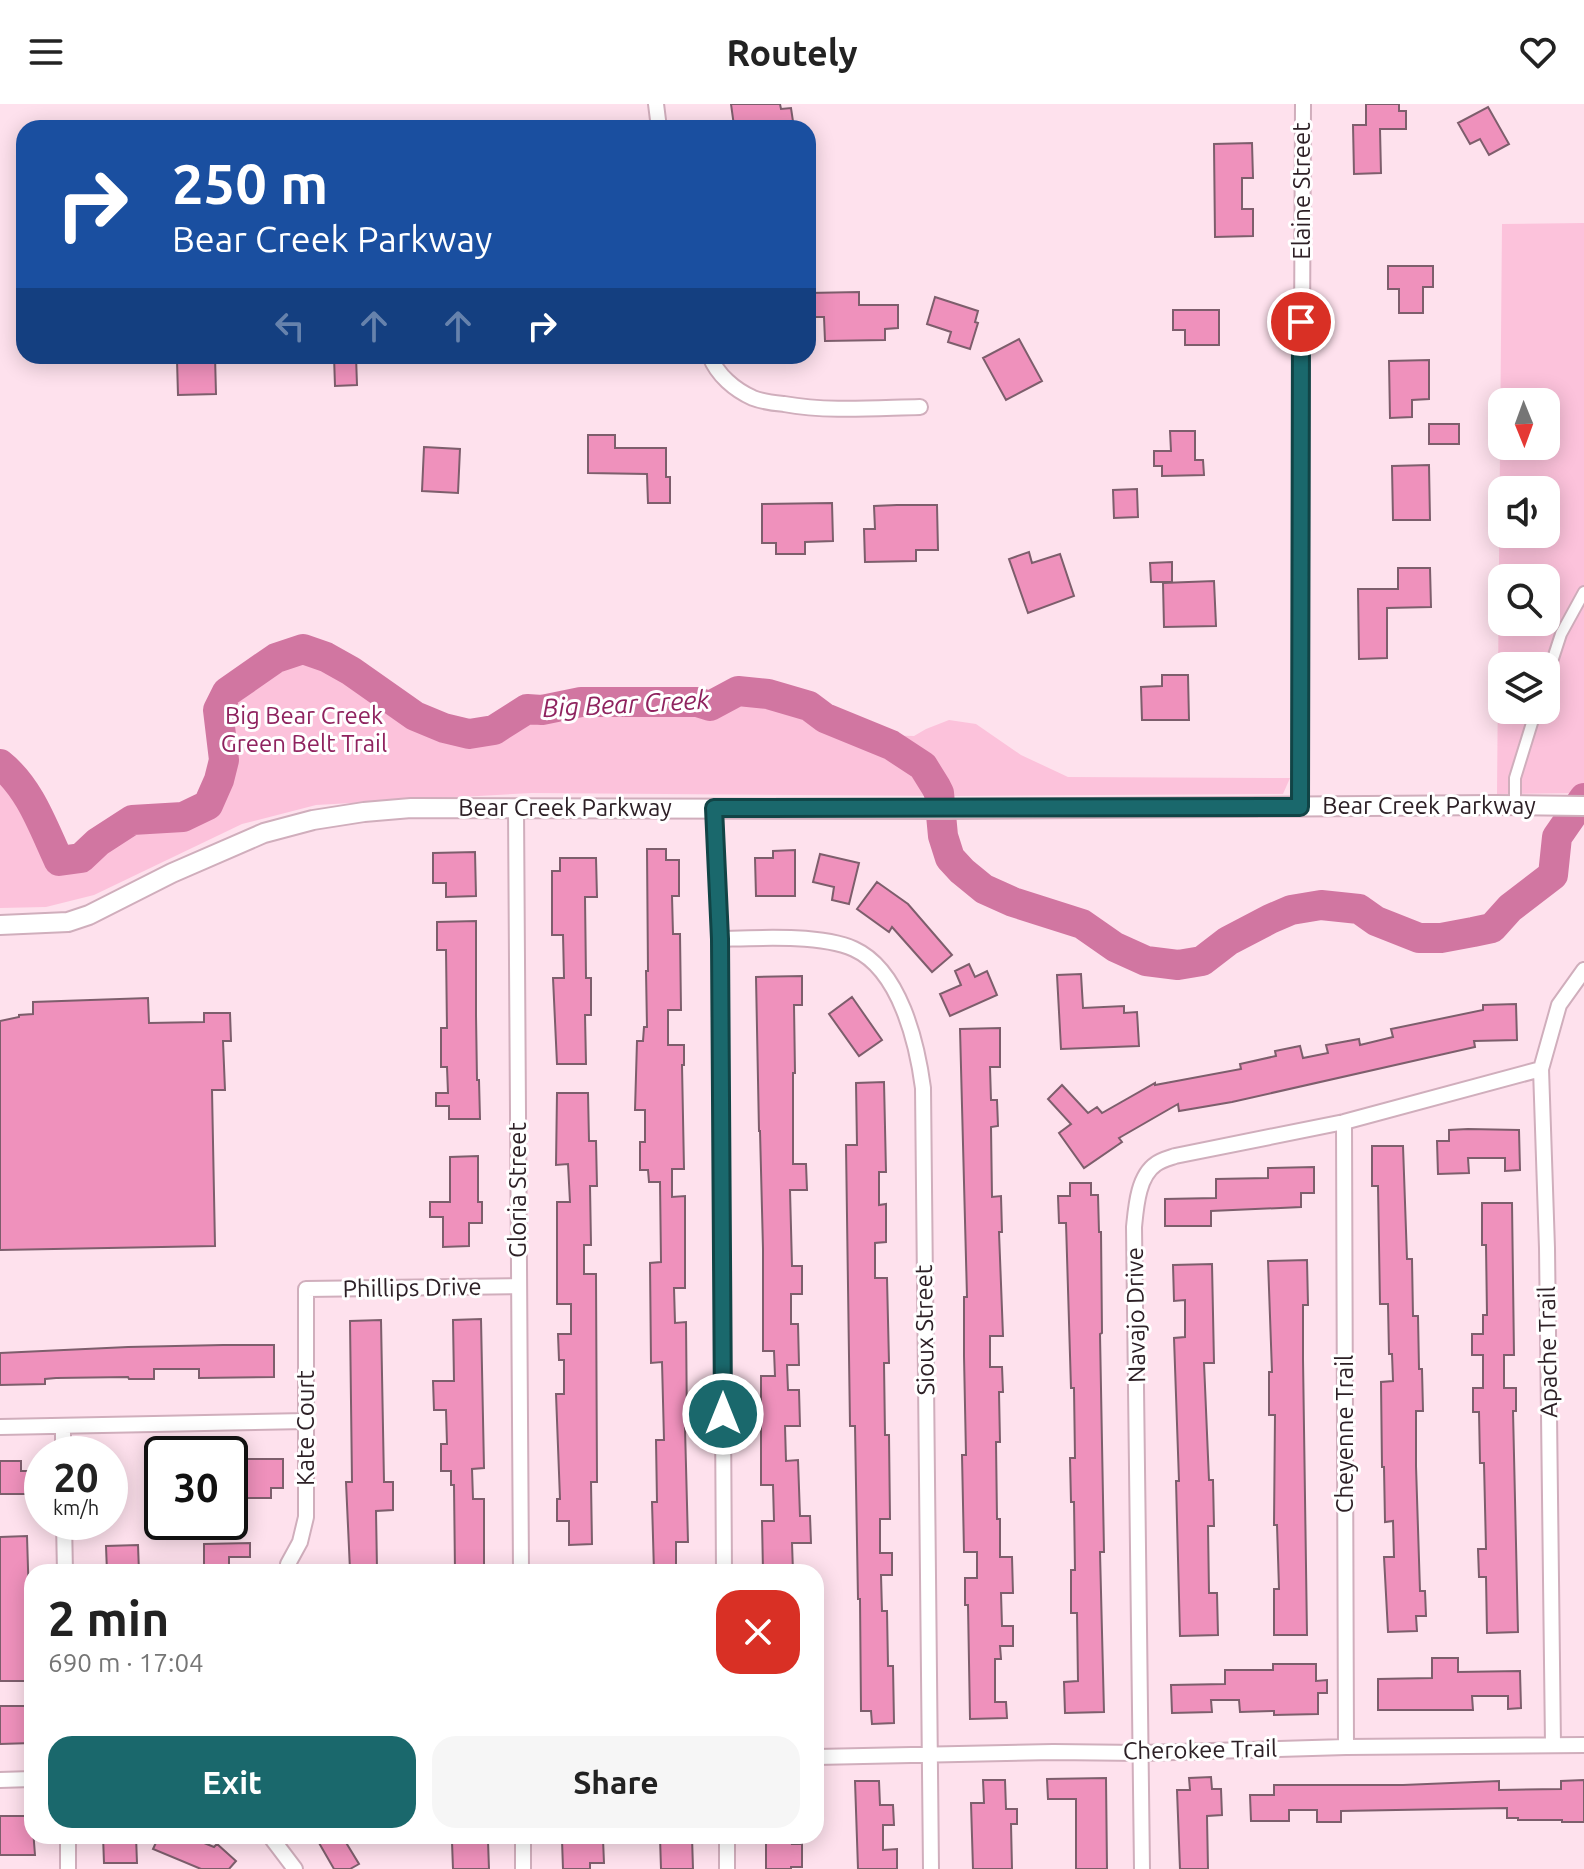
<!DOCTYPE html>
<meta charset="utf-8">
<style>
:root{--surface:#fff;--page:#f6f6f6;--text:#222;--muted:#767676;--accent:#1a686c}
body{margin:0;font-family:Ubuntu,sans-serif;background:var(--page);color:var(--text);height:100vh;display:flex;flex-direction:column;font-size:30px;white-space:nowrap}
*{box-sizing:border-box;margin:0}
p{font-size:26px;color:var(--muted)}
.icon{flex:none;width:44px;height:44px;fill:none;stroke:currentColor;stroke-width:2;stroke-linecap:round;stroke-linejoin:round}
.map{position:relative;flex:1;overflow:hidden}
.details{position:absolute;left:24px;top:1460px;width:800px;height:280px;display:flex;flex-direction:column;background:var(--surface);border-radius:24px;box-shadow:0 4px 20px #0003}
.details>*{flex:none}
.banner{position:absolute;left:16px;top:16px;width:800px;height:244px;border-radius:24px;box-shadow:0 4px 20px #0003;background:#1a4fa0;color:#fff;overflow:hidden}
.needle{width:52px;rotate:179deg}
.fabs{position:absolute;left:1488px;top:284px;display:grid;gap:16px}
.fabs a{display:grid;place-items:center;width:72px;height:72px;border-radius:16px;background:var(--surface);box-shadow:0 4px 20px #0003;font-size:40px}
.speed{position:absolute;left:24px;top:1332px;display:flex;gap:16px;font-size:40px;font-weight:700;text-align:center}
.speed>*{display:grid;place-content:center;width:104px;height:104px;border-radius:50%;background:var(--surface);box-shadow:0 4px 20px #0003;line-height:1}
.speed small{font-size:20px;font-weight:400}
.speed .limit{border:4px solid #111;border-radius:12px;background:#fff;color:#111}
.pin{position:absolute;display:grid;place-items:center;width:68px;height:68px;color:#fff;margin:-34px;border:4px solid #fff;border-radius:50%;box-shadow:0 2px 8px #0007}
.me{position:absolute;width:88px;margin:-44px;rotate:0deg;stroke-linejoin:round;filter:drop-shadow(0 0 6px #0008)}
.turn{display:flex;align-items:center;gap:28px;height:168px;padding:0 24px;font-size:36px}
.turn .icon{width:104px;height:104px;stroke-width:2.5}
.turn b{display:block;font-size:56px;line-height:68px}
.lanes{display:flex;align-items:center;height:76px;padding:0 24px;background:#0003;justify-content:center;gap:40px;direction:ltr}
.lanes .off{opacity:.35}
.round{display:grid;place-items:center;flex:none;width:84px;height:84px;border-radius:24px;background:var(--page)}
.overview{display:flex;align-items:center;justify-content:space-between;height:136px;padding:0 24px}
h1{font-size:48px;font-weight:700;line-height:60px}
.action{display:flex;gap:16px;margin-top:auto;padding:16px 24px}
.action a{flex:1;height:92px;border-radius:24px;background:var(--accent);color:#fff;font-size:32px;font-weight:700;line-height:92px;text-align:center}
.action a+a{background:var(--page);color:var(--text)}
header{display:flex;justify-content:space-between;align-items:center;height:104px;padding:0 24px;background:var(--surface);font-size:36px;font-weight:700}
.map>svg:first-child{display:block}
.green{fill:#fcc2db;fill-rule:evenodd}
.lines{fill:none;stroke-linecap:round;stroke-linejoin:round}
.river{stroke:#d176a1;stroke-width:30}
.building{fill:#ef91bc;stroke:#7d5e6c;stroke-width:2}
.pedestrian-casing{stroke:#d0aebc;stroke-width:14}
.minor-casing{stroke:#d0aebc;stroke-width:18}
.secondary-casing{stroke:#d0aebc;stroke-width:22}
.pedestrian{stroke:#fff;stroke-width:10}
.minor{stroke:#fff;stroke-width:14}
.secondary{stroke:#fff;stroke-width:18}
.route-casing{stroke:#114446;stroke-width:20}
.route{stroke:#1a686c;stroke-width:14}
.labels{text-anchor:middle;stroke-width:6;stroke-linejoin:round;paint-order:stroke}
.street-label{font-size:24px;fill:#2d2026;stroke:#fff}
.park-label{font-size:24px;fill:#8f235f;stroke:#fff}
.water-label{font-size:26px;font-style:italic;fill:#8f235f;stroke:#fff}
</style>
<header><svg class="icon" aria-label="menu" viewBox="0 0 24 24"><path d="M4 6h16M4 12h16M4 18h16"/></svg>Routely<svg class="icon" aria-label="heart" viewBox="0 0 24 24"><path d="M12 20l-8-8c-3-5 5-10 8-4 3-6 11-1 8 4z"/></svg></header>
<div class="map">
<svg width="1584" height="1765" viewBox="0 0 1584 1765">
<rect width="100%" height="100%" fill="#fee1ed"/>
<path class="green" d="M1584 119V689L1497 690 1502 120ZM1502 298H1546V342H1502ZM1502 386H1546V430H1502ZM1502 474H1546V518H1502ZM1502 562H1546V606H1502Z
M303 545 326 553 351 567 415 612 444 624 469 630 494 626 527 605 581 598H697L710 602 738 587 768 590 789 596 875 631 914 632 926 625 949 616 976 620 1021 651 1068 673 1290 674 1283 690 949 692 532 689 316 701 242 720 94 791 46 803 0 804V660C30 684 43 723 59 757L81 754 98 738 132 716 183 713 208 701 219 676 224 656 218 606 227 588 276 554Z"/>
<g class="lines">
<path class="river" d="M0 660C30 684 43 723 59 757L81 754 98 738 132 716 183 713 208 701 219 676 224 656 218 606 227 588 276 554 303 545 326 553 351 567 415 612 444 624 469 630 494 626 527 605 542 606 581 598H697L710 602 738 587 768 590 809 602 825 614 891 641 923 662 936 683 939 689 943 732 950 754 962 767 984 785 1013 798 1082 820 1115 843 1146 857 1178 861 1202 857 1228 837 1270 815 1291 806 1321 801 1359 805 1376 817 1419 834H1441L1473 828 1492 824 1510 804 1553 771 1557 733 1584 694"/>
</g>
<path class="building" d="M731 0H780L781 5 791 4 794 24H743L742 21 734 22Z
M1366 0H1399V7H1406V25H1380L1381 69 1354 70 1353 21H1366Z
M1488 3 1509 40 1489 51 1480 35 1470 40 1458 19Z
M1252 39 1253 74H1242V105H1253V132L1215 133 1214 40Z
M1388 162H1433V183H1423V209H1399V185H1388Z
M859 188V201H898V224L885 225V236L825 237 824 213H808V189Z
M935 193 978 207 975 218 978 219 970 245 948 238 951 228 927 220Z
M1173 206H1219V241H1185V226H1173Z
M1019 235 1042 277 1006 296 983 254Z
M191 252H215L216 290 178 291 177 256 191 255Z
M334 252H356L357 281 335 282Z
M1429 256V295L1412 296V313L1390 314 1389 257Z
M1429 320H1459V340H1429Z
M1170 327H1195V356H1203L1204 371 1162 372V362H1154V347H1171Z
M588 331H615V344H666V373H670V399H648L647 370 588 369Z
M424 343 460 345 458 389 422 387Z
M1429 361 1430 416H1393L1392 362Z
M1137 385 1138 413 1114 414 1113 386Z
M832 399 833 437 805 438V450H776V439H762V400Z
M897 401H937L938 446H916V457L865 458 864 425H875L874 402Z
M1029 448 1032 459 1060 450 1074 492 1028 509 1009 455Z
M1172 458V478H1151L1150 459Z
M1398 464H1430L1431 503 1387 504V554L1359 555 1358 485H1398Z
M1214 477 1216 522 1164 523 1163 479Z
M1162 571H1188L1189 616H1142L1141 583 1162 582Z
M647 745H666V756H679V792H672L673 830H680L681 906H668V941H684V961H682L684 1065H672V1093L685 1092V1184H674L675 1219 686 1218 687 1324H685L688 1438H676V1468H654L652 1398H657L656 1336H664L662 1258 651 1259 650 1159 661 1158 660 1078H649L648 1066H640V1038H645V1006H635L637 937H643L644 923H647L646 867H648Z
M795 746V792H756L755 754H773V747Z
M475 748 476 792 446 793V779H433V749Z
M820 750 859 759 849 800 832 796 834 783 813 778Z
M560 754H596L597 793H585L586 874H591V911H585L586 960H557L553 874H564L563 831H552V767H560Z
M877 778 908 800 952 851 932 868 892 823 889 828 857 805Z
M476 817V911L477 976H479L480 1015H449V1002H436V989H448L447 963H441V924H447L446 846H437V818Z
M969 860 975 873 987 867 997 891 950 912 940 890 961 881 955 867Z
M1081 870 1083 904 1124 902V909L1137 908 1139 942 1061 945 1057 871Z
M802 872V901H794L795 969H793V1060H806L807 1086H790L792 1162H802V1190H791V1220H798L799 1261H787L788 1286H799L800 1322H785L786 1357 798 1356 800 1412H810L811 1439H792L793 1468H763L762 1417H774L773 1381H761V1272H775L774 1247H763V1145L760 1027H759L756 873Z
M852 893 882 936 859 952 829 910Z
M148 894 149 919 204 918V909H230L231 937H223L225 986H212L215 1142 0 1146V917L19 913V911L33 910V898Z
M1516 900 1517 936 1474 937 1475 943 1232 998 1179 1007 1178 1000 1119 1034 1122 1038 1084 1064 1059 1029 1071 1020 1048 995 1062 981 1088 1009 1097 1003 1102 1009 1155 979V981L1241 965 1240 960 1276 952 1275 947 1300 942 1303 954 1328 949 1326 941 1359 935 1360 941 1393 933 1391 925 1483 906V901Z
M1000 924V963H990L991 996H997L998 1022 991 1023 992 1093 1001 1092 1002 1128H999L1003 1232H990V1263H1002L1003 1288H999L1000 1338H996L997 1415H1000V1453H1012L1013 1489H1001L1002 1522H1013V1542H1000L1001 1555H995V1598H1006L1007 1614 970 1615 968 1501H965V1474H977V1448H964L962 1351H966L964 1252V1193H967L960 925Z
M884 978 886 1068H879V1101L886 1100V1138L875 1139V1174H887L889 1259H884L885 1331H889L890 1415H880V1449H892V1471H881L882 1507H887L888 1562H893L894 1619 872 1620 871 1607H861L860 1495H858L855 1322H850L846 1041H857L856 979Z
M557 989H588L589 1037H596L597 1082H590L591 1141H584V1170H596L597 1378H591L592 1440 569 1441V1417H557V1395H560L556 1290H564V1256H559L558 1230H571V1200H557V1098H570L568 1060 556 1061Z
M1468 1025 1519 1026 1520 1066 1505 1067V1054H1468L1469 1069 1438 1070 1437 1037H1449V1026Z
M1372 1042H1403L1407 1155H1412L1413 1212H1418L1419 1265H1422L1423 1307H1416V1362L1420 1487H1425L1426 1512H1416L1417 1527 1388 1528 1384 1453H1394L1393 1417 1385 1418 1384 1363H1382L1381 1278 1393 1277 1392 1250H1389L1388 1200H1380L1378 1082H1372Z
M478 1052V1098H482V1119H469V1142L443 1143V1113H430V1098H450V1053Z
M1314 1063V1089H1301V1103L1211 1107V1122H1165V1095L1216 1094V1075L1268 1074V1064Z
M1070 1079H1091V1091H1098L1099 1128H1101L1102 1229 1100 1230 1104 1448H1100L1104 1608 1065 1609 1064 1578 1078 1577 1077 1509H1071V1466H1075L1074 1398H1071L1070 1354H1075L1074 1284H1071L1066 1119H1059L1058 1092H1070Z
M1482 1099H1512L1514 1251H1504V1284H1516V1307H1513L1518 1528 1487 1529 1486 1473H1479L1478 1445H1486L1484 1359H1480L1479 1308H1473V1284H1483V1251H1472V1230H1483V1211H1487L1486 1141H1482Z
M1307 1156 1308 1201H1303V1255L1307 1531H1274V1485H1279L1277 1421H1274L1275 1311H1269V1268H1272L1268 1157Z
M1212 1160 1214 1259H1204L1209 1376H1213L1214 1422H1208L1209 1489H1217L1218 1531 1180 1532 1176 1377H1179L1174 1234 1185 1233V1196L1174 1197 1173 1161Z
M481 1215 484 1364 472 1365 473 1395H484V1468H455L454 1381H451V1367H441V1340H447L446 1306H434L433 1277H454L453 1216Z
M381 1216 384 1378H393V1406L376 1407 377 1466H350L346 1378H352L350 1217Z
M223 1241H274V1273L199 1274V1265H154V1275H129L128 1273 56 1274 45 1275V1280L0 1281V1249L128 1243Z
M162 1353V1381H146V1354Z
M243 1355H283V1384H271V1394H244V1386H230V1357Z
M0 1357H21V1367H32L33 1390H0Z
M27 1432 30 1529H25L26 1577H0V1433Z
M250 1439V1453H229V1468H204V1440Z
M138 1441 139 1468H107L106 1442Z
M1432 1554H1458V1568L1520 1567 1521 1604 1508 1605V1592H1472L1473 1606H1378V1575L1432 1574Z
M1273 1560H1316V1577L1327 1576V1589H1318V1610L1274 1611V1607L1240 1608 1239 1596H1211L1212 1608 1172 1609 1171 1581 1225 1580V1566H1273Z
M0 1602H32V1639L0 1640Z
M1211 1673 1212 1685H1221L1222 1711 1207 1712 1208 1765H1180L1177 1686H1190L1189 1674Z
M1106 1674 1107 1765H1076V1695H1048L1047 1675Z
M983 1676H1005L1006 1705H1017V1720H1011L1012 1765H973L971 1699H984Z
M1584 1676V1718H1562V1716H1518V1714H1507V1704L1341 1707V1718H1317V1706H1289V1717H1251L1250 1691H1274V1681H1403L1499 1677V1686L1561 1685V1677Z
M855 1677H879L880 1701H893L894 1721H883V1746L897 1745V1765H858Z
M0 1712H32L35 1751H0Z
M103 1732H136L137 1759H104Z
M159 1732H187L214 1743 217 1740 236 1757 229 1765H201L153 1745Z
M315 1732H342L359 1760 350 1765H334Z
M766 1732H793L792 1740H802V1763H791V1765H766Z
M660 1733H692L693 1765H661Z
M603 1735 604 1759H590V1765H563L562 1736Z
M488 1737 489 1765H453L452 1738Z"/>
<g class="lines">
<g class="pedestrian-casing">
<path id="pedestrian" d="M1546 576 1561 530 1584 488
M1515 701V674L1536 606"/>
</g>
<g class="minor-casing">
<path id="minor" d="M656 0 659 24
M710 252C717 271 735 286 753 294 763 298 774 299 784 300 828 308 875 304 920 303
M1300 703 1303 0
M516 704 521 1468
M714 704 720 835 724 1468
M720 835C756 834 821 830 854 845 900 866 917 939 923 984L931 1765
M1344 1018 1346 1643
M63 1322V1350
M0 1323 306 1317
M64 1418 65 1468
M288 1460 300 1438 306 1413V1185L519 1182
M1553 1641 1547 1144 1541 965 1559 901 1584 866
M816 1653 1053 1648 1141 1649 1346 1643 1584 1641
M0 1676 32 1675
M68 1732V1765
M270 1732 295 1765
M523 1732V1765
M727 1732V1765
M1142 1765 1134 1123C1136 1103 1138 1072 1156 1060 1161 1056 1169 1054 1175 1052L1344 1018 1541 965"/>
</g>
<g class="secondary-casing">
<path id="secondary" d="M0 821 68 818 89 811 172 769 264 729 313 716 364 708 411 704 947 705 1495 701 1584 702"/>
</g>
<use href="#pedestrian" class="pedestrian"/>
<use href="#minor" class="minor"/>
<use href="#secondary" class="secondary"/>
</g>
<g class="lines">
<g class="route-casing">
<path id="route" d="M723 1310 720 835 714 704 1300 703 1301 218"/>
</g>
<use href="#route" class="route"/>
</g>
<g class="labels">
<g class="street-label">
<text transform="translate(1302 87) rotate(-90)" y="8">Elaine Street</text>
<text x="1429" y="710">Bear Creek Parkway</text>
<text x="565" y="712">Bear Creek Parkway</text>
<text transform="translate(518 1086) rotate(-90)" y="8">Gloria Street</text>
<text transform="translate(412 1184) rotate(-1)" y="8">Phillips Drive</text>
<text transform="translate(1136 1211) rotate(-91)" y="8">Navajo Drive</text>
<text transform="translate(925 1226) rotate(-91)" y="8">Sioux Street</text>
<text transform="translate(1548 1248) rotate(-91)" y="8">Apache Trail</text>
<text transform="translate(306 1324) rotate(-90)" y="8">Kate Court</text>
<text transform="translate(1345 1330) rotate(-90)" y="8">Cheyenne Trail</text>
<text transform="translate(1200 1646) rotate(-1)" y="8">Cherokee Trail</text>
</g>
<g class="park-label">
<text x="304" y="620">Big Bear Creek<tspan x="304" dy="28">Green Belt Trail</tspan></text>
</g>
<g class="water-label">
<text transform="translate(626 600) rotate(-3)" y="9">Big Bear Creek</text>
</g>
</g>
</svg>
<div class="fabs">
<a><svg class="needle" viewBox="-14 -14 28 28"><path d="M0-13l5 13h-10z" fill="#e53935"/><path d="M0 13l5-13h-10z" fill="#767676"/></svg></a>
<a><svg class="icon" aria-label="sound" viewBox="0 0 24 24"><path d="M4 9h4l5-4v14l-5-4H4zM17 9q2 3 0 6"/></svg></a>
<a><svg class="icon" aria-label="search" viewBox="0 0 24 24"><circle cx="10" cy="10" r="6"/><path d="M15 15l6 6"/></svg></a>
<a><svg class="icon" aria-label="layers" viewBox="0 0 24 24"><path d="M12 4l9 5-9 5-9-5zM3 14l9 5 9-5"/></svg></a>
</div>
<div class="speed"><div>20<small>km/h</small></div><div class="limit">30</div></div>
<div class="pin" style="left:1301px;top:218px;background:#d93025"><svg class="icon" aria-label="arrive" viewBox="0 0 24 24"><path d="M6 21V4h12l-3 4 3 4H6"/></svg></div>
<svg class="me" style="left:723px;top:1310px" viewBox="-20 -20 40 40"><circle r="17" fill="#1a686c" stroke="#fff" stroke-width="3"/><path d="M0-11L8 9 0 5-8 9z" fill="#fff"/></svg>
<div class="banner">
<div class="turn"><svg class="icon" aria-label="right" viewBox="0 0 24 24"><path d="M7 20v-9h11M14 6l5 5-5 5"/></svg><div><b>250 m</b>Bear Creek Parkway</div></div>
<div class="lanes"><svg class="icon off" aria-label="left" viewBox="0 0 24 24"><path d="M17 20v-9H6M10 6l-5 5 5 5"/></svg><svg class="icon off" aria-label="ahead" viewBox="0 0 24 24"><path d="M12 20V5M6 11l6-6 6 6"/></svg><svg class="icon off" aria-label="ahead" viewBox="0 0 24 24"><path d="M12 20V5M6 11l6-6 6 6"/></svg><svg class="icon" aria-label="right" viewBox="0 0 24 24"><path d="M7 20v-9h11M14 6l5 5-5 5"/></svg></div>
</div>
<section class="details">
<div class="overview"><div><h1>2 min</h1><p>690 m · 17:04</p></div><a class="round" style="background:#d93025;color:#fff"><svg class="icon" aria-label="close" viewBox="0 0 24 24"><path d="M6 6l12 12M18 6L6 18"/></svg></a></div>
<div class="action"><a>Exit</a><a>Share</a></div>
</section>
</div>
